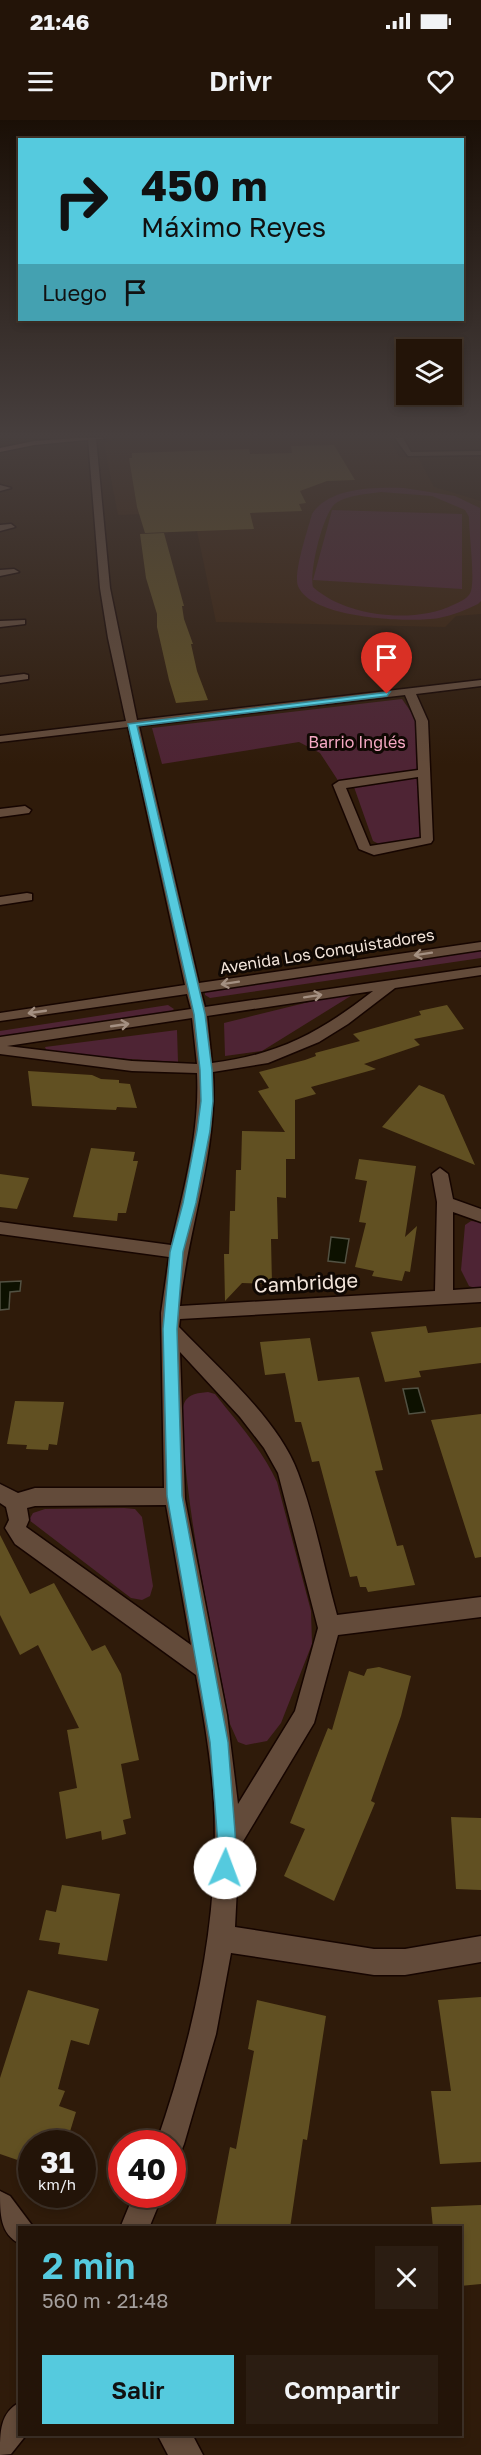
<!DOCTYPE html>
<html lang="es">
<meta charset="utf-8">
<style>
:root{--surface:#231408;--page:#2b1d12;--text:#f1f3f6;--muted:#a39e9c;--line:#403329;--accent:#55cade}
body{margin:0;font-family:"Golos Text",sans-serif;background:var(--page);color:var(--text);height:100vh;display:flex;flex-direction:column;font-size:22px;white-space:nowrap}
*{box-sizing:border-box;margin:0}
p{font-size:20px;color:var(--muted)}
.icon{flex:none;width:33px;height:33px;fill:none;stroke:currentColor;stroke-width:2;stroke-linecap:round;stroke-linejoin:round}
.map{position:relative;flex:1;overflow:hidden}
.drawer{position:absolute;left:18px;top:2106px;width:444px;height:210px;display:flex;flex-direction:column;background:var(--surface);border-radius:0px;box-shadow:0 3px 9px #0003,0 0 0 2px var(--line)}
.drawer>*{flex:none}
.banner{position:absolute;left:18px;top:18px;width:446px;height:183px;border-radius:0px;box-shadow:0 3px 9px #0003,0 0 0 2px var(--line);background:#55cade;color:#111;overflow:hidden}
.buttons{position:absolute;left:396px;top:219px;display:grid;gap:12px}
.buttons a{display:grid;place-items:center;width:66px;height:66px;border-radius:0px;background:var(--surface);box-shadow:0 3px 9px #0003,0 0 0 2px var(--line);font-size:30px}
.speed{position:absolute;left:18px;top:2010px;display:flex;gap:12px;font-size:30px;font-weight:700;text-align:center}
.speed>*{display:grid;place-content:center;width:78px;height:78px;border-radius:50%;background:var(--surface);box-shadow:0 3px 9px #0003,0 0 0 2px var(--line);line-height:1}
.speed small{font-size:15px;font-weight:400}
.speed .limit{border:9px solid #d22;background:#fff;color:#111}
.pin{position:absolute;display:grid;place-items:center;width:51px;height:51px;color:#fff;margin:-62px -26px;border-radius:50% 50% 50% 0;rotate:-45deg;box-shadow:0 0 6px #0007}
.pin .icon{rotate:45deg}
.me{position:absolute;width:66px;margin:-33px;rotate:2deg;stroke-linejoin:round;filter:drop-shadow(0 0 4px #0008)}
.turn{display:flex;align-items:center;gap:21px;height:126px;padding:0 24px;font-size:27px}
.turn .icon{width:78px;height:78px;stroke-width:2.5}
.turn b{display:block;font-size:42px;line-height:51px}
.then{display:flex;align-items:center;height:57px;padding:0 24px;background:#0003;gap:12px;font-size:22px}
.round{display:grid;place-items:center;flex:none;width:63px;height:63px;border-radius:0px;background:var(--page)}
.overview{display:flex;align-items:center;justify-content:space-between;height:102px;padding:0 24px}
h1{font-size:36px;font-weight:600;line-height:45px;color:var(--accent)}
.button{display:flex;gap:12px;margin-top:auto;padding:12px 24px}
.button a{flex:1;height:69px;border-radius:0px;background:var(--accent);color:#111;font-size:24px;font-weight:600;line-height:69px;text-align:center}
.button a+a{background:var(--page);color:var(--text)}
.status{display:flex;justify-content:space-between;align-items:center;height:42px;padding:0 30px;background:var(--surface);direction:ltr}
.status svg{height:16px;fill:currentColor}
header{display:flex;justify-content:space-between;align-items:center;height:78px;padding:0 24px;background:var(--surface);font-size:27px;font-weight:600}
.map>svg:first-child{display:block}
.built{fill:#3b210b}
.green{fill:#4e2434;fill-rule:evenodd}
.water{fill:#0d1100;stroke:#525142;stroke-width:1.5}
.building{fill:#615022}
.lines{fill:none;stroke-linecap:round;stroke-linejoin:round}
.minor-casing{stroke:#160500;stroke-width:3}
.major-casing{stroke:#160500;stroke-width:3}
.minor{fill:#634b3a;fill-rule:evenodd}
.major{fill:#a26d60;fill-rule:evenodd}
.oneway{stroke:#a49082}
.route{fill:#55cade;stroke:#378390;stroke-width:1.5}
.labels{text-anchor:middle;stroke-width:6;stroke-linejoin:round;paint-order:stroke}
.far-park-label{font-size:16px;fill:#f6a9c4;stroke:#100803}
.far-street-label{font-size:16px;fill:#f3e5db;stroke:#100803}
.street-label{font-size:20px;fill:#f3e5db;stroke:#100803}
</style>
<div class="status"><b>21:46</b><svg viewBox="0 0 49 12"><path d="M0 12V9h3v3zM5 12V6h3v6zM10 12V3h3v9zM15 12V0h3v12zM26 1h20v11H26zM47 4h2v5h-2z"/></svg></div>
<header><svg class="icon" aria-label="menu" viewBox="0 0 24 24"><path d="M4 6h16M4 12h16M4 18h16"/></svg>Drivr<svg class="icon" aria-label="heart" viewBox="0 0 24 24"><path d="M12 20l-8-8c-3-5 5-10 8-4 3-6 11-1 8 4z"/></svg></header>
<div class="map">
<svg width="481" height="2335" viewBox="0 0 481 2335">
<rect width="100%" height="100%" fill="#2f1b0a"/>
<path class="built" d="M127 318H388L400 337H418L434 367 481 381V494L456 496 445 507 216 502 193 392 118 395 104 323Z"/>
<path class="green" d="M404 368 455 376 480 388 481 481 478 484C466 490 453 495 439 498 410 503 311 499 298 466 293 453 308 409 312 394 329 367 375 367 404 368ZM381 372 432 376 465 390 469 397C469 415 475 456 471 471 469 478 460 482 453 485 414 504 346 497 313 467 309 452 323 392 336 383 348 375 367 374 381 372Z
M332 390 462 394V469L313 460Z
M402 579 418 602 421 649 339 662 320 633 299 622 162 644 152 608Z
M417 656 422 717 379 724 373 721 354 667Z
M481 828V838L210 878 205 875V871Z
M362 869 262 931 225 936 224 903Z
M168 885 174 889 169 893 0 919V911Z
M177 910 178 942 48 934 45 927Z
M471 1101 481 1102V1170L469 1166 461 1150 465 1105Z
M208 1272 215 1274C237 1302 262 1329 277 1362L311 1491 312 1524 281 1603 267 1621 246 1625 238 1622 230 1604C215 1523 196 1441 187 1360 185 1337 178 1310 183 1287 186 1274 197 1273 208 1272Z
M124 1388 135 1389 142 1397 153 1466 150 1476 142 1480 131 1478 29 1400 33 1393 45 1389Z"/>
<path class="water" d="M331 1117 349 1119 345 1143 328 1141Z
M21 1161 20 1171 10 1172 9 1189 0 1190V1162Z
M418 1268 425 1292 409 1294 403 1269Z"/>
<path class="building" d="M334 325 355 360 327 361 300 371 306 383 299 384 302 391 250 393 254 409 145 413 137 387 129 338H132V333L249 329 250 334 292 333 291 326Z
M164 413 184 486H182L184 499 193 524H191L197 551 208 580 176 583 169 560 157 507V494L146 458 140 414Z
M447 885 464 909 414 919 420 925 364 944 376 949 311 967 316 974 295 980V1039H286V1078L277 1077 278 1119H271L272 1164 242 1163 225 1181 224 1134H229L230 1091H235L236 1050H241L242 1011 285 1012 258 971 269 968 259 952 305 940 316 936 315 933 360 921 353 914 421 895 419 891Z
M28 951 92 955 101 959 119 960V963L130 964 137 988 117 987 116 990 32 986Z
M419 965 444 975 475 1045 382 1007Z
M91 1028 135 1032 133 1041H138L126 1093H118L117 1101 73 1097Z
M359 1039 416 1046 405 1117 417 1106 410 1152 405 1151 402 1161 372 1156 374 1151 355 1147 366 1103 359 1102 367 1061 355 1059Z
M0 1054 29 1058 17 1089 0 1087Z
M426 1206 428 1213 481 1207V1243L419 1251 421 1257 385 1262 371 1212Z
M310 1218 318 1261 359 1257 383 1350 375 1351 397 1426 403 1425 415 1465 368 1472 366 1467H360L357 1456 350 1457 319 1341 312 1342 301 1302H295L285 1253 265 1255 260 1222Z
M15 1281 64 1282 57 1325 49 1324 48 1330 26 1329 27 1325 7 1324Z
M481 1294V1437L475 1438 431 1300Z
M0 1415 30 1474 54 1463 92 1531 105 1525 121 1554 139 1640 121 1644 131 1698 123 1700 126 1714 102 1720 101 1711 66 1719 59 1672 77 1668 67 1610 79 1608 38 1525 20 1535 0 1495Z
M379 1547 411 1556 401 1596 371 1681 375 1683 334 1781 284 1756 305 1709 290 1703 328 1608 332 1610 349 1551 364 1556 367 1549Z
M451 1697 481 1698V1770L456 1769Z
M62 1765 120 1774 107 1841 58 1834 60 1823 39 1820 46 1790 56 1792Z
M28 1870 99 1889 89 1925 71 1920 58 1969 65 1971 59 1986 76 1992 68 2018 52 2012 49 2024H32V2045L0 2034V1958Z
M481 1877V2042L440 2044 431 1971H451L438 1880Z
M257 1880 326 1896 307 2020 303 2019 290 2108H215L230 2027 236 2029 254 1931 248 1929Z
M481 2085V2164L460 2166V2108H433L431 2087Z"/>
<g class="lines">
<g class="minor-casing">
<path id="minor" d="M88 318H96L110 468 137 600 481 560V566L416 574 428 601 433 720 431 723 374 735 359 729 333 665 339 661 418 650 416 601 405 575 139 606 199 863 481 822V830L201 872 205 887 481 847V855L395 868 348 904 319 922 268 943 213 952C218 1032 188 1107 180 1186L435 1171 437 1082 432 1054 440 1048 448 1054 453 1079 481 1089V1102L453 1092V1170L481 1168V1182L180 1199 179 1207C218 1248 279 1300 298 1353 315 1398 324 1448 337 1495L481 1477V1497L338 1515 314 1603 239 1728 235 1807 374 1829H405L481 1816V1842L405 1855H374L231 1833 216 1914 184 2024 180 2034 172 2037V2024H156C194 1914 220 1799 214 1682 211 1640 204 1597 196 1555L15 1424 5 1408 9 1400 6 1387 0 1383V1364L18 1373 35 1368H164L161 1193 169 1137 0 1114V1102L171 1125C184 1068 200 1012 197 953L132 951 0 934V917L191 889 187 874 0 901V893L185 865 128 607 0 622V616L126 601 108 518 100 468ZM418 657 421 718 370 726 346 668ZM373 871C321 912 278 935 212 943L207 896ZM192 898 197 944 132 941 7 926ZM180 1232 240 1297 264 1328 278 1353 318 1508 295 1591 238 1684 227 1595 185 1379ZM166 1385 191 1525 26 1407 29 1400 27 1388 35 1386Z
M395 318H403L411 332 481 331V335L408 336Z
M0 365 11 368 0 371Z
M0 405 11 404 15 407 0 411Z
M0 450 14 449 19 452 0 456Z
M25 500V504L0 507V501Z
M24 554 28 555V559L0 563V557Z
M25 686 31 690 29 693 0 697V689Z
M27 773 32 774V780L0 785V777Z
M0 2071 10 2076 34 2108H20V2124C0 2114 0 2094 0 2071Z
M134 2074H163L149 2108H120Z
M20 2282V2314H27L11 2334 0 2335C0 2311 0 2293 20 2282Z
M157 2314H192L203 2335H168Z"/>
</g>
<g class="major-casing">
<path id="major" d="M77 318H107L34 325 0 332V328L34 321Z"/>
</g>
<use href="#minor" class="minor"/>
<use href="#major" class="major"/>
</g>
<defs><path id="oneway-shaft" d="M-6 0H5M1.5-3L5.5 0L1.5 3" fill="none" stroke-width="1.6" stroke-linecap="round" stroke-linejoin="round" transform="scale(1.5)"/></defs>
<g class="oneway">
<use href="#oneway-shaft" transform="translate(423 834) rotate(171)"/>
<use href="#oneway-shaft" transform="translate(230 863) rotate(171)"/>
<use href="#oneway-shaft" transform="translate(313 876) rotate(-9)"/>
<use href="#oneway-shaft" transform="translate(37 892) rotate(172)"/>
<use href="#oneway-shaft" transform="translate(120 905) rotate(-8)"/>
</g>
<linearGradient id="sky" x2="0" y2="1"><stop stop-color="#1a0f06"/><stop offset="0.49" stop-color="#473f3e"/><stop offset="1" stop-color="#473f3e" stop-opacity="0"/></linearGradient>
<rect width="481" height="644" fill="url(#sky)"/>
<path class="route" d="M390 572 387 576 137 606 205 894 212 950 213 981 210 1011 196 1083 183 1132 177 1209 182 1376 228 1622 236 1725 232 1755 225 1757 219 1755 216 1748 218 1725 210 1622 167 1376 163 1209 170 1132 183 1083 197 1011 201 981 200 950 194 894 128 604Z"/>
<g class="labels">
<g class="far-park-label">
<text x="357" y="628">Barrio Inglés</text>
</g>
<g class="far-street-label">
<text transform="translate(327 831) rotate(-9)" y="6">Avenida Los Conquistadores</text>
</g>
<g class="street-label">
<text transform="translate(306 1163) rotate(-3)" y="7">Cambridge</text>
</g>
</g>
</svg>
<div class="buttons">
<a><svg class="icon" aria-label="layers" viewBox="0 0 24 24"><path d="M12 4l9 5-9 5-9-5zM3 14l9 5 9-5"/></svg></a>
</div>
<div class="speed"><div>31<small>km/h</small></div><div class="limit">40</div></div>
<div class="pin" style="left:387px;top:574px;background:#d93025"><svg class="icon" aria-label="arrive" viewBox="0 0 24 24"><path d="M6 21V4h12l-3 4 3 4H6"/></svg></div>
<svg class="me" style="left:225px;top:1748px" viewBox="-20 -20 40 40"><circle r="19" fill="#fff"/><path d="M0-13L10 11 0 6-10 11z" fill="#55cade"/></svg>
<div class="banner">
<div class="turn"><svg class="icon" aria-label="right" viewBox="0 0 24 24"><path d="M7 20v-9h11M14 6l5 5-5 5"/></svg><div><b>450 m</b>Máximo Reyes</div></div>
<div class="then">Luego<svg class="icon" aria-label="arrive" viewBox="0 0 24 24"><path d="M6 21V4h12l-3 4 3 4H6"/></svg></div>
</div>
<section class="drawer">
<div class="overview"><div><h1>2 min</h1><p>560 m · 21:48</p></div><a class="round"><svg class="icon" aria-label="close" viewBox="0 0 24 24"><path d="M6 6l12 12M18 6L6 18"/></svg></a></div>
<div class="button"><a>Salir</a><a>Compartir</a></div>
</section>
</div>
